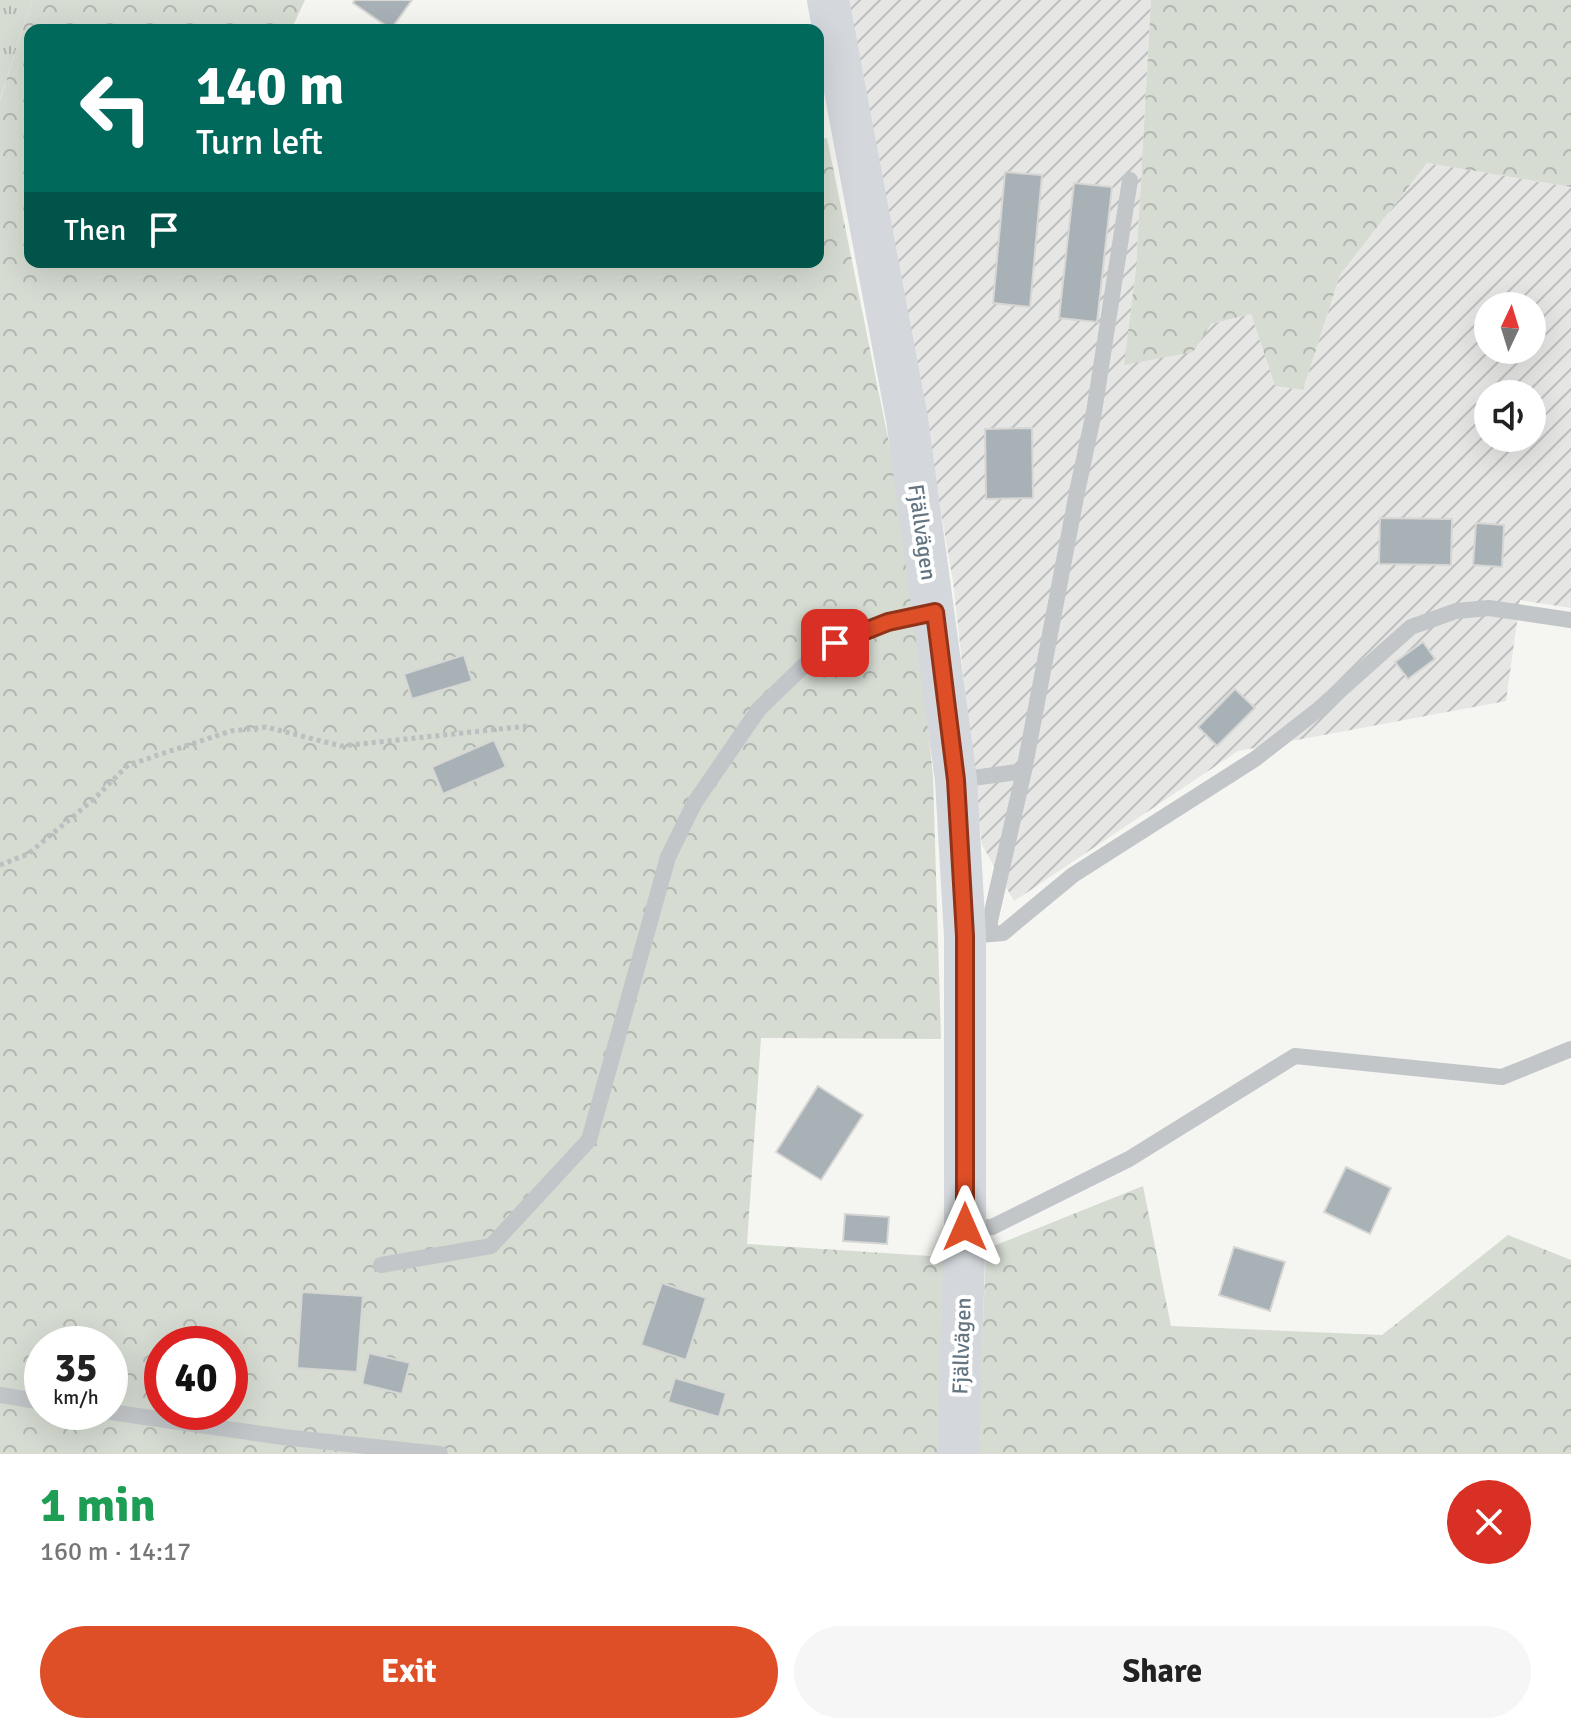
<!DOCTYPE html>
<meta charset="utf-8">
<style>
:root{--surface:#fff;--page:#f6f6f6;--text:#222;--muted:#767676;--accent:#df4f27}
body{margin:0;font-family:Signika,sans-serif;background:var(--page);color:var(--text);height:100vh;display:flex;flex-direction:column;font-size:30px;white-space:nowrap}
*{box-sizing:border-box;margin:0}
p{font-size:26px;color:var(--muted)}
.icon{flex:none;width:44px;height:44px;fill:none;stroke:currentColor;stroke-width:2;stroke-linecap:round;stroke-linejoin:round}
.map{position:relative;height:1454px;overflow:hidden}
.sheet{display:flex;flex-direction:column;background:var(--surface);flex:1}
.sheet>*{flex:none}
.guide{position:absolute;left:24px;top:24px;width:800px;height:244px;border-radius:16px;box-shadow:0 8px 32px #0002;background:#00695c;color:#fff;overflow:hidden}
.needle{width:52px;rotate:4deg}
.buttons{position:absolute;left:1474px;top:292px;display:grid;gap:16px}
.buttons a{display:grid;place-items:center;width:72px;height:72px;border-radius:50%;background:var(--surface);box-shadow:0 8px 32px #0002;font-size:40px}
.speed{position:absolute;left:24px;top:1326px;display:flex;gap:16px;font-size:40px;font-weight:700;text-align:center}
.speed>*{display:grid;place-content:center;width:104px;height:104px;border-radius:50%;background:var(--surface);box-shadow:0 8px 32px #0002;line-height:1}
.speed small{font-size:20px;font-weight:400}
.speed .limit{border:12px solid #d22;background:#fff;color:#111}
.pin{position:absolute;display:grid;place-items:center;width:68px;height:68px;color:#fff;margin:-34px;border-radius:16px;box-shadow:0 4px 12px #0006}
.me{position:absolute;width:88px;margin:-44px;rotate:0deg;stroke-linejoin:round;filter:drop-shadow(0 0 6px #0008)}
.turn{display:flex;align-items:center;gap:28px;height:168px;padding:0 40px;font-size:36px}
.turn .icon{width:104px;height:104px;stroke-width:2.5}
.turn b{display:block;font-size:56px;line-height:68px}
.then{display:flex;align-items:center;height:76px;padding:0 40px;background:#0003;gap:16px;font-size:30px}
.round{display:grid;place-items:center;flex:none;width:84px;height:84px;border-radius:42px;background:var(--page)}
.overview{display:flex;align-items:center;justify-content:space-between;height:136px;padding:0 40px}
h1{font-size:48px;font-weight:700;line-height:60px;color:#1e9e55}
.cta{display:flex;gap:16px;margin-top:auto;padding:16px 40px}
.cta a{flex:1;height:92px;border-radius:48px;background:var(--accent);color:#fff;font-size:32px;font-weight:700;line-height:92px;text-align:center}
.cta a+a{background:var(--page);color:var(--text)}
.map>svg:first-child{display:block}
.industrial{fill:url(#industrial-furrows);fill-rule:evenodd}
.grass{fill:url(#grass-tufts)}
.forest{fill:url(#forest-crowns);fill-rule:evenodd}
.building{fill:#a8b1b6;stroke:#d6d6d4;stroke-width:2}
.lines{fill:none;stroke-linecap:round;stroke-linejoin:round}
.path{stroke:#bcbec0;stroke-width:5;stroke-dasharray:4 4;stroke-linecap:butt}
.lane{stroke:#c2c6c9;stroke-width:16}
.secondary{stroke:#d4d8dc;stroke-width:42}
.route-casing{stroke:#913319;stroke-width:20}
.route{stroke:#df4f27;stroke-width:14}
.labels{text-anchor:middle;stroke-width:8;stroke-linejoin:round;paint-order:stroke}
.street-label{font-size:22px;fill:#647582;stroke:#fff}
</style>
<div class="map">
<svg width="1571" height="1454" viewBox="0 0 1571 1454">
<defs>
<pattern id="industrial-furrows" width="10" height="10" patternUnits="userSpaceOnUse" patternTransform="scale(2)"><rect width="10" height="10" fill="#e6e7e5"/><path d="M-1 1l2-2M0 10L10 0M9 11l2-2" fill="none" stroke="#bec0bf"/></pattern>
<pattern id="grass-tufts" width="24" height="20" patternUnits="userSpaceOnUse" patternTransform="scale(2)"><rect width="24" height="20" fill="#d6dcd2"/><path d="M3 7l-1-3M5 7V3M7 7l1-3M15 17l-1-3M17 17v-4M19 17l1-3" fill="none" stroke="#b1b7b0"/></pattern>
<pattern id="forest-crowns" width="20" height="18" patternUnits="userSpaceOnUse" patternTransform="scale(2)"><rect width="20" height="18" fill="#d6dcd2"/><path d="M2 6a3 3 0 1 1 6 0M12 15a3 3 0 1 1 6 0" fill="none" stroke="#b1b7b0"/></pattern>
</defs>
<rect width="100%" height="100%" fill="#f5f5f1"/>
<path class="industrial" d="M846 0H1151L1136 268 1125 365 1211 324 1251 314 1275 386 1303 390 1340 275 1427 163 1571 187V608L1520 600 1506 701 1238 751 1014 901 982 845 953 581 885 193ZM1488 306H1532V350H1488ZM1488 394H1532V438H1488Z"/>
<path class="grass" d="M0 0H32L0 99Z"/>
<path class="forest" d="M32 0H305L291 30H30V262H818V140L827 138 901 502 918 628 933 777 941 1039 761 1038 747 1244 945 1257 937 1454H0V100ZM42 1344H110V1412H42ZM162 1344H230V1412H162Z
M1151 0H1571V187L1427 163 1340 275 1303 390 1275 386 1251 314 1211 324 1193 352 1124 365 1136 268Z
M1143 1186 1171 1326 1382 1335 1508 1235 1571 1260V1454H978L986 1249Z"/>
<path class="building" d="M355 0H412L391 29 353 3Z
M1005 172 1042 175 1030 307 993 303Z
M1074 183 1112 187 1097 322 1059 318Z
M1032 428 1033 498 986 499 985 429Z
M1380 518 1452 519 1451 565 1379 564Z
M1476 523 1504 525 1502 567 1473 565Z
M1423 642 1435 659 1408 679 1395 662Z
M464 655 472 681 412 699 404 674Z
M1235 689 1255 708 1217 746 1198 727Z
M494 740 506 767 443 794 432 767Z
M818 1086 863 1115 821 1180 776 1152Z
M1346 1167 1391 1188 1370 1234 1324 1212Z
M845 1214 889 1217 887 1244 843 1241Z
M1234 1247 1285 1262 1270 1311 1219 1295Z
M662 1283 706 1298 686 1360 641 1345Z
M302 1292 363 1296 357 1372 297 1368Z
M369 1353 410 1363 402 1394 362 1384Z
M675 1378 726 1393 719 1417 668 1402Z"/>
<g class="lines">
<path class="path" d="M0 865 28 854 94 799 128 765 231 731 266 727 341 746 528 726"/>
<path class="lane" d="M958 780 1024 771
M990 934V921L1024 771 1077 492 1094 412 1130 180
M979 935 1003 933 1073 875 1255 759 1319 709 1411 627 1456 611 1489 608 1571 620
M965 1227H992L1129 1159 1295 1056 1502 1077 1571 1049
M381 1265 491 1246 589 1140 668 857 695 802 759 709 820 650 850 635 888 622 933 612
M0 1395 42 1402
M110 1412 283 1437 440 1454"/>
<path class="secondary" d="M828 0 907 419 956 780 965 936V1227L958 1454"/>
</g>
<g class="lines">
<g class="route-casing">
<path id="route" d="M835 643 888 622 935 612 956 780 965 936V1227"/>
</g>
<use href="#route" class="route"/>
</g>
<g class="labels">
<g class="street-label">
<text transform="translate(923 532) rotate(82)" y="8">Fjällvägen</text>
<text transform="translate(961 1346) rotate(-88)" y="8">Fjällvägen</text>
</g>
</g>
</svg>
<div class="buttons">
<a><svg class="needle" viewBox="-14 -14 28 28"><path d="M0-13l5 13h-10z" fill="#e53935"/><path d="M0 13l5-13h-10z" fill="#767676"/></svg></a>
<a><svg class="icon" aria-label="sound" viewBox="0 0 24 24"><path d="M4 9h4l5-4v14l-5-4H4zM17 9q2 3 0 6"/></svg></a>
</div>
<div class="speed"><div>35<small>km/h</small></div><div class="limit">40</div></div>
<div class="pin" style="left:835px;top:643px;background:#d93025"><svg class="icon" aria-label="arrive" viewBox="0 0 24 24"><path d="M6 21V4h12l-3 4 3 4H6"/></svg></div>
<svg class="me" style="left:965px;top:1227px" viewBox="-20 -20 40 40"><path d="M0-17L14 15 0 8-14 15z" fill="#df4f27" stroke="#fff" stroke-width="4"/></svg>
<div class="guide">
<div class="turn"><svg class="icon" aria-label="left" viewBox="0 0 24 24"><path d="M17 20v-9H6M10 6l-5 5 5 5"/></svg><div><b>140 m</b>Turn left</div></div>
<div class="then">Then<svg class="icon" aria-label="arrive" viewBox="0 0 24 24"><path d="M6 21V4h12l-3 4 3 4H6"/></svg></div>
</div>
</div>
<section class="sheet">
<div class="overview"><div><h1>1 min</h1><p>160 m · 14:17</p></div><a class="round" style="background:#d93025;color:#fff"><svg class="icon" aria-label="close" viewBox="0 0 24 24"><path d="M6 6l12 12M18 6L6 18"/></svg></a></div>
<div class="cta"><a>Exit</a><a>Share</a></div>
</section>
